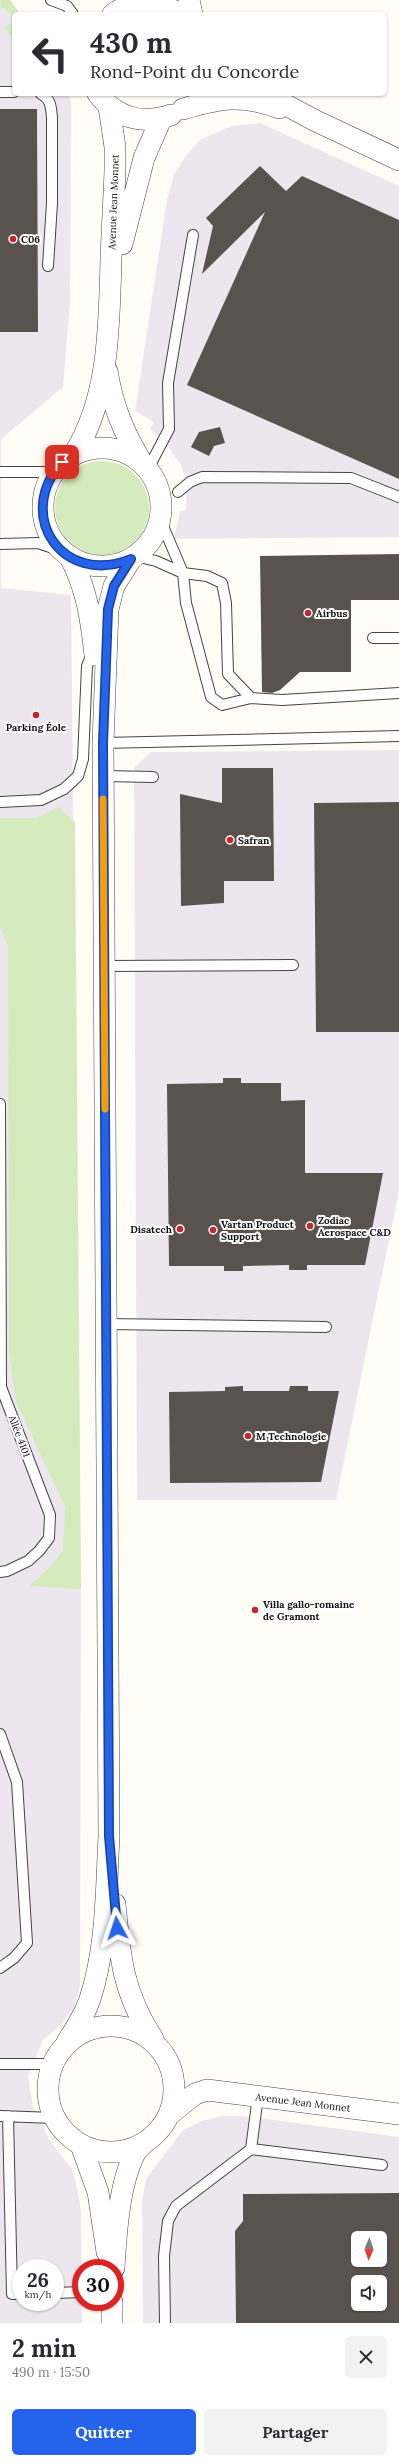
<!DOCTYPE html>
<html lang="fr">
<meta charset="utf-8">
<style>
:root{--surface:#fff;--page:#f2f2f3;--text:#2b2b33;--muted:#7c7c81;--accent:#2563eb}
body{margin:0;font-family:Lora,serif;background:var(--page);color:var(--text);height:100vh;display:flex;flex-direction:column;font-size:15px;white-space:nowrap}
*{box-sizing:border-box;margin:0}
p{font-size:13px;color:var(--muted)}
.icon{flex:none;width:22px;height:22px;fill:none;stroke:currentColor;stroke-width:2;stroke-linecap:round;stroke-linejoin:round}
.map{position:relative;height:2323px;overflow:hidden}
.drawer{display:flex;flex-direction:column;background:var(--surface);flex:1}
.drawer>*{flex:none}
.top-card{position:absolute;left:12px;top:12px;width:375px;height:84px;border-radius:6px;box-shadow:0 1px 3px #0004;background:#fff;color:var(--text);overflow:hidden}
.needle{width:26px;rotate:182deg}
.tools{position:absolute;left:351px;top:2231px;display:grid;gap:8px}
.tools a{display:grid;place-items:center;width:36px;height:36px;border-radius:6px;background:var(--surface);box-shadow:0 1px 3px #0004;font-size:20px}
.speed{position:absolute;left:12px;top:2259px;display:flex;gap:8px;font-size:20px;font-weight:700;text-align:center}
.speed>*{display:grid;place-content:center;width:52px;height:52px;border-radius:50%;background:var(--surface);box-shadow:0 1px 3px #0004;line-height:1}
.speed small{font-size:10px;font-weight:400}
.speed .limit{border:6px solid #d22;background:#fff;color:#111}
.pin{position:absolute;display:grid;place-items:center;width:34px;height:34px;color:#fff;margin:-17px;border-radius:8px;box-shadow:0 2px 6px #0006}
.me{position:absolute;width:44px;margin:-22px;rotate:355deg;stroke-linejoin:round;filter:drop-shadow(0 0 3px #0008)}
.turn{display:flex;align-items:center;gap:14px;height:84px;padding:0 12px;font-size:18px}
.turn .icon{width:52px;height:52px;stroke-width:2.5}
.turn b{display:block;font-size:28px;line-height:34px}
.round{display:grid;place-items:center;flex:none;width:42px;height:42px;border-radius:6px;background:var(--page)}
.headline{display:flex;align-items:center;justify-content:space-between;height:68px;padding:0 12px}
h1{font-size:24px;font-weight:700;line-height:30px}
.button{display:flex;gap:8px;margin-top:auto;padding:8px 12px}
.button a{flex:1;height:46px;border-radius:6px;background:var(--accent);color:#fff;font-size:16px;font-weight:700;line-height:46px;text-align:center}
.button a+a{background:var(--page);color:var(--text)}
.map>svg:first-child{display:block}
.industrial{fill:#eee6ef;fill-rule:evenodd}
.green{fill:#d5ebbd}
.building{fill:#5a524d;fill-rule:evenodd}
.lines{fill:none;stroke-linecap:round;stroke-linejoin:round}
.service-casing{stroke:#444;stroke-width:12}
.minor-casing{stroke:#444;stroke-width:22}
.service{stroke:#fff;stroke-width:10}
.minor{stroke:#fff;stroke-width:21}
.route-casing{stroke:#184099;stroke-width:10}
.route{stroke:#2563eb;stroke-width:7}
.slow{stroke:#f59e0b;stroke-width:7}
.poi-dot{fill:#c4262e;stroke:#fff;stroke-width:1.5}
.labels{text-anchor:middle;stroke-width:4;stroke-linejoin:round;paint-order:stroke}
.street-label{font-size:10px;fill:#111;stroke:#fff}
.poi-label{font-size:10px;font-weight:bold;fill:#111;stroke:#fff;text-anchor:start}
</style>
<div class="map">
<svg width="399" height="2323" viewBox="0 0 399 2323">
<rect width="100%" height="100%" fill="#fffdf5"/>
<path class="industrial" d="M0 0H10L20 14H14V94H68L71 103 70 303 63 387 1 439V588L71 595 81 1589 80 1985 74 2007 62 2024 43 2040 28 2076 33 2106 50 2141 72 2169 78 2192 81 2212 82 2323H0ZM21 2268H55V2302H21Z
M260 123 399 186V537L174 539 180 511H186L187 488 182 467 169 448 150 429 154 422 135 411 167 200 174 174 187 154 201 139 232 126Z
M399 750V1191L336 1500H137L134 768 151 752Z
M223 2116H244L399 2137V2323H143L142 2203 146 2179 183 2130 201 2121ZM358 2238H380V2260H358ZM358 2282H380V2304H358Z"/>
<path class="green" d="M0 0H10L20 14H14V41L4 28 14 21 5 7 1 10Z
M55 508a47 47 0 1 1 94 0a47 47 0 1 1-94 0Z
M59 807 75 822 81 1589 29 1586 49 1568 63 1550 65 1507 16 1402 9 1353 8 946 0 926V818H36Z"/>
<path class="building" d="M0 109H37L38 332H0Z
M260 166 286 191 302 176 399 220V479L187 385 265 212 202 274 213 226 206 218Z
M220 427 225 443 214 446 209 456 191 447 199 432Z
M399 554V600H351V672H300L280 690 272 693 262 692 260 556Z
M222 768H273L274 881H224V903L181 906 180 794 222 803Z
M399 802V1032H316L314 803Z
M223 1078H241V1083H281V1101L305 1100V1173H383L365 1265H307V1270H289V1265L243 1266V1271H224V1266H169L167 1084 223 1083Z
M243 1386V1391H289L290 1386H308V1391H339L321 1482 170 1483 169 1392 225 1391V1387Z
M399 2193V2323H236L235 2231 243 2221V2194ZM358 2238H380V2260H358ZM358 2282H380V2304H358Z"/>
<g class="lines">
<g class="service-casing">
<path id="service" d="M51 0 67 6 73 14
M0 92H14
M41 94C51 99 51 107 52 118V203L48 266
M148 469 169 429 168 383 193 235
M0 472H53
M178 492 190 482 202 477 351 478 399 497
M0 544 38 543 62 551
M135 556 156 561 183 573 160 519
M373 638H399
M251 698 228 674 226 603 222 583 207 576 183 573 186 603 211 697 222 705 251 698 282 700 399 693
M103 743 399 736
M103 776 153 777
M0 802 41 800 64 789 78 776 83 759 87 666 93 651
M104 966 293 965
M0 1104 1 1387 50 1515 49 1538 39 1551 28 1561 7 1571 0 1572
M106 1324 326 1327
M0 1734 17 1782 27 1943 14 1958 0 1968
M0 2064H52
M0 2116 54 2118
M8 2116 12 2294H21
M251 2149 382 2165
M55 2293 81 2292
M165 2323 164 2256 168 2221 176 2206 251 2149 258 2096"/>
</g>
<g class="minor-casing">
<path id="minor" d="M189 0 192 14
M113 14C132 0 160 2 180 14
M98 94C117 118 142 125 171 115
M265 94 316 121 399 160
M183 109C220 98 242 94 279 108
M122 244 144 158 161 119
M107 371C113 407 123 431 142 463
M43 507a59 59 0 1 1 118 0a59 59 0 1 1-118 0Z
M74 454C110 397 109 324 111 259 112 229 114 200 115 170V147L109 107
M70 557C87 589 91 619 95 655
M115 1904C120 1958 123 1993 153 2039
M48 2089a63 63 0 1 1 126 0a63 63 0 1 1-126 0Z
M67 2042C76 2028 85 2014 90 1999 107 1947 106 1890 109 1836L103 743 108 609 114 586 131 559
M170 2114 195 2094 207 2090 399 2114
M81 2145 98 2192 107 2252
M114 2268C116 2234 119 2184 135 2153 137 2149 142 2146 145 2142
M112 2302V2323"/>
</g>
<use href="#service" class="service"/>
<use href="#minor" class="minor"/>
</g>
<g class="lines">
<g class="route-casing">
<path id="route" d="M62 462C14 516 63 587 131 559L114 586 108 609 103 743 109 1836 117 1928"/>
</g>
<use href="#route" class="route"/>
<path class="slow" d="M103 799 105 1109"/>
</g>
<g class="poi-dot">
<circle cx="13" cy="239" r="4"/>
<circle cx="308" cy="613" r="4"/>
<circle cx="36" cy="715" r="4"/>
<circle cx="230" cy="840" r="4"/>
<circle cx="310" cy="1226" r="4"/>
<circle cx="180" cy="1229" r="4"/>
<circle cx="213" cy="1230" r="4"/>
<circle cx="248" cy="1436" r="4"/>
<circle cx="255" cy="1610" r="4"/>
</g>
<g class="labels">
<g class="street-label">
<text transform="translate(113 202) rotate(-88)" y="4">Avenue Jean Monnet</text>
<text transform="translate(20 1436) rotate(69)" y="4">Allée 4101</text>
<text transform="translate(303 2102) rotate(7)" y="4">Avenue Jean Monnet</text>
</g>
<g class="poi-label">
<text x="21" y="243">C06</text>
<text x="316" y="617">Airbus</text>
<text x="36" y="731" text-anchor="middle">Parking Éole</text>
<text x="238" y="844">Safran</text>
<text x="318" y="1224">Zodiac<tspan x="318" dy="12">Aerospace C&amp;D</tspan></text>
<text x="221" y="1228">Vartan Product<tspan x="221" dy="12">Support</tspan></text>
<text x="172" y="1233" text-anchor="end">Disatech</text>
<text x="256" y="1440">M Technologie</text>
<text x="263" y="1608">Villa gallo-romaine<tspan x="263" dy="12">de Gramont</tspan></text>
</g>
</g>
</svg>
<div class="tools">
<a><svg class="needle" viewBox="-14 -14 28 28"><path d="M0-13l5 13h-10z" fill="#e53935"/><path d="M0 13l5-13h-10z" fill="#7c7c81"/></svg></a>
<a><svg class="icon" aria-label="sound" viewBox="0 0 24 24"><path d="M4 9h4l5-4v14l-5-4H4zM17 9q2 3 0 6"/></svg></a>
</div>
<div class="speed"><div>26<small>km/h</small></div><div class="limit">30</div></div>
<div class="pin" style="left:62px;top:462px;background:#d93025"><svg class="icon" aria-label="arrive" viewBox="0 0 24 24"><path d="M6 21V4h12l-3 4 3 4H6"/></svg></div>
<svg class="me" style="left:117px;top:1928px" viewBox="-20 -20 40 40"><path d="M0-17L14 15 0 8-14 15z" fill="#2563eb" stroke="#fff" stroke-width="4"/></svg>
<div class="top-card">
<div class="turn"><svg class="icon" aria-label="left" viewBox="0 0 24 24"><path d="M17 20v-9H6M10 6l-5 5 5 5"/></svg><div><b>430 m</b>Rond-Point du Concorde</div></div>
</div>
</div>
<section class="drawer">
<div class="headline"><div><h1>2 min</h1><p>490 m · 15:50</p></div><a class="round"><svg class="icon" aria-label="close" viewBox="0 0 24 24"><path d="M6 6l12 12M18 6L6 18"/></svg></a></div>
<div class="button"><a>Quitter</a><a>Partager</a></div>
</section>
